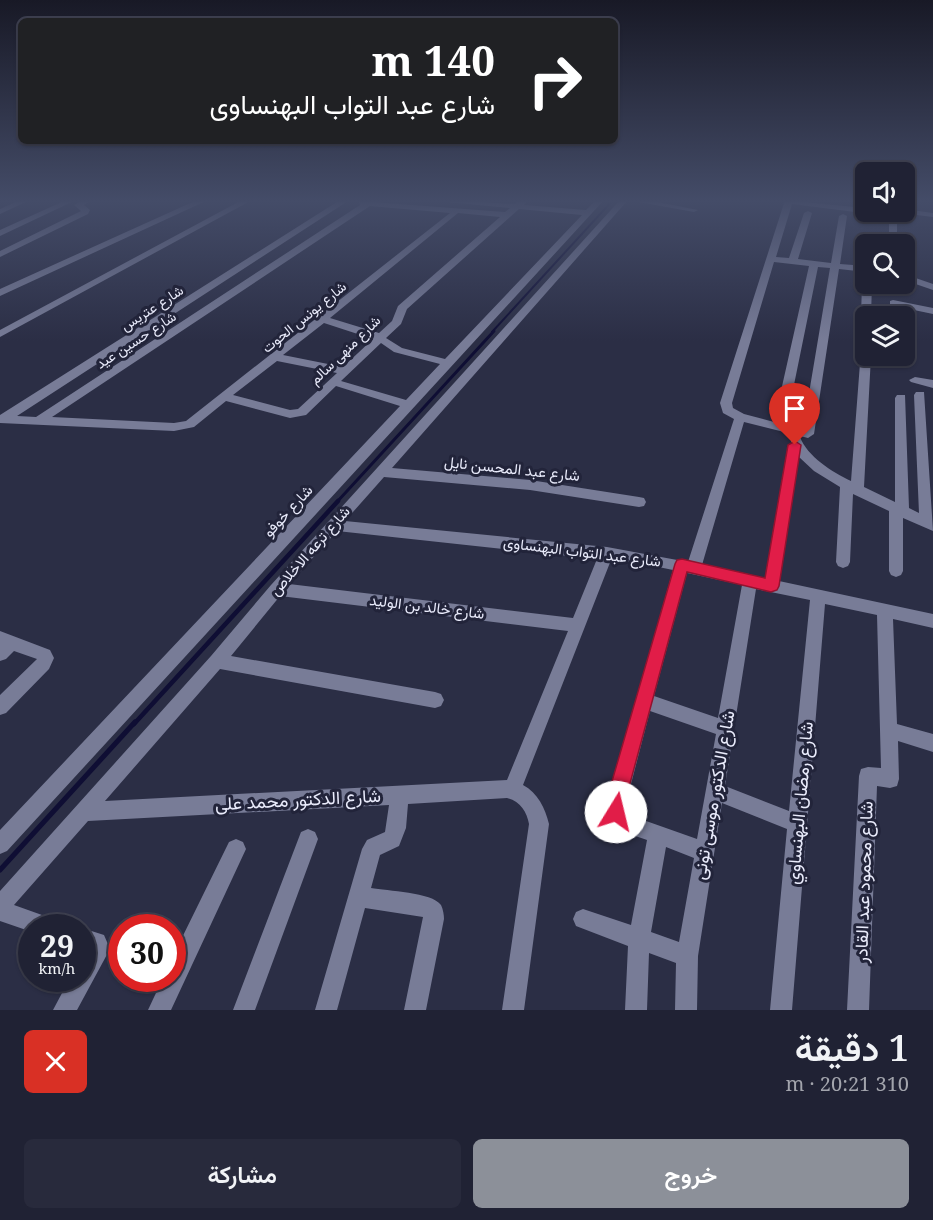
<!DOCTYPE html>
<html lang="ar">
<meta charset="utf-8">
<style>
:root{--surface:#202234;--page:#282a3c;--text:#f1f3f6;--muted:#a2a4ac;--line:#3d3f4f;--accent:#8c9099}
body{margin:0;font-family:"Noto Serif",Vazirmatn,serif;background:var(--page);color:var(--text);direction:rtl;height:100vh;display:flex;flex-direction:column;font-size:22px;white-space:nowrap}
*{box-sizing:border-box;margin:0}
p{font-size:20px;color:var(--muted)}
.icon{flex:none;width:33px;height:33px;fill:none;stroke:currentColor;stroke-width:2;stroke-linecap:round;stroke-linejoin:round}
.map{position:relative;height:1010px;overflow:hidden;direction:ltr}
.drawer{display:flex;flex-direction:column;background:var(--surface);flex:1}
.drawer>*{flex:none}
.guide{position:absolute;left:18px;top:18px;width:600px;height:126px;border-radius:9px;box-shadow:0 2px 4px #0004,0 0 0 2px var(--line);direction:rtl;background:#202124;color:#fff;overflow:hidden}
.tools{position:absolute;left:855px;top:162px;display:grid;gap:12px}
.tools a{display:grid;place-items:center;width:60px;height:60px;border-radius:9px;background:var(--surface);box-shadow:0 2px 4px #0004,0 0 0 2px var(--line);font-size:30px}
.speed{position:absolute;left:18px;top:914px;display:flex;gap:12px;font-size:30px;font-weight:700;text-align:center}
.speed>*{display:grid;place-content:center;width:78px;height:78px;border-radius:50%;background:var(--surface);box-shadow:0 2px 4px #0004,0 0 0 2px var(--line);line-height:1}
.speed small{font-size:15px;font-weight:400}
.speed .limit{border:9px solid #d22;background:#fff;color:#111}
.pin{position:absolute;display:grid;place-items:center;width:51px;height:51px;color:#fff;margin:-62px -26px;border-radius:50% 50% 50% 0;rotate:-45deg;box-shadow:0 0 6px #0007}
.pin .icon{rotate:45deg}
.me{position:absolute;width:66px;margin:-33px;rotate:9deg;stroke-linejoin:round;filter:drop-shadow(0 0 4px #0008)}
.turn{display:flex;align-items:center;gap:21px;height:126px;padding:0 24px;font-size:27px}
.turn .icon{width:78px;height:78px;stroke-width:2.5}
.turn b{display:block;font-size:42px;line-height:51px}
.round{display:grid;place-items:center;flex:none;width:63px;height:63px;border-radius:9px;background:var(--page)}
.overview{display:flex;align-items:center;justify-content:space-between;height:102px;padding:0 24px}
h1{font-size:36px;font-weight:600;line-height:45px}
.button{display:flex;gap:12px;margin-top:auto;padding:12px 24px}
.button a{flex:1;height:69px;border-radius:9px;background:var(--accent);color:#fff;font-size:24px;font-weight:600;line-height:69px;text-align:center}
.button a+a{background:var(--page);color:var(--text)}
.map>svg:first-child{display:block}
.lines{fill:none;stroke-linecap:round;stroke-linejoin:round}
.stream-far3{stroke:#0f0e34;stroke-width:2}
.stream-far2{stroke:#0f0e34;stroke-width:3}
.stream-far1{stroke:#0f0e34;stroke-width:4.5}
.stream{stroke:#0f0e34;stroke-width:5}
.minor{fill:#787c97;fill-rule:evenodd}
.route{fill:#e11d48;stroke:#92132f;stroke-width:1.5}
.labels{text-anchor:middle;stroke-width:6;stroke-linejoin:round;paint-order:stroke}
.far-street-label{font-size:14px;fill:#e9ebfb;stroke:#22243a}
.street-label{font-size:15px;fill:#e9ebfb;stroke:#22243a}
.near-street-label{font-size:18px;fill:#e9ebfb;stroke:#22243a}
</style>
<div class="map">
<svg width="933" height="1010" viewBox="0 0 933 1010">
<rect width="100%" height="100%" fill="#2b2e45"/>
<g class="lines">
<path class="stream-far3" d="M492 332 613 200"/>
<path class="stream-far2" d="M336 503 494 331"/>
<path class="stream-far1" d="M134 724 338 501"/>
<path class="stream" d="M0 870 135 722"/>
<path class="minor" d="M20 200H30L0 214V209Z
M66 200H76L0 236V230Z
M82 200H92L84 205 90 210 88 214 0 257V251L81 211 74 205Z
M197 200H208L0 296V289Z
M242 200H252L0 337V330Z
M340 200 348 201 17 416 36 417 360 205 359 201 505 212 510 208 446 202 442 200 515 204 519 200H528L524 205 586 210 596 200H604L7 851 0 854V830L400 406 336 386 306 415 290 418 226 401 194 427 174 431 0 423V415ZM370 206 450 213 186 421 174 423 52 417ZM519 209 582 215 445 359 402 348 386 338 401 324 407 309ZM458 213 500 217 398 306 392 321 379 333 330 318ZM324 323 373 339 343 367 283 355ZM381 343 394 352 440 364 406 400 341 381ZM277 361 337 373 298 409 290 410 233 395Z
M620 200H628L392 468 530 480 639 497 644 498 646 502 644 506 639 507 530 490 384 477 345 521 607 547 688 562 734 419 723 413 720 403 785 200 854 207 855 200H863L862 209 855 212 792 204 776 257 789 258 804 213 808 211 812 213 798 259 831 263 839 216 843 214 847 216 840 264 866 266V272L839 269 814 434 808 438 744 422 702 565 765 578 792 437H800C807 456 832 472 851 481L861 350 866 347V356H871L864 487 895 502V398L897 395H905L909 508 919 513 914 395 916 392H924L933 531 903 518V571L901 575 896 577 891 575 889 571V511L853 494 850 562 848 566 843 568 838 566 836 562 840 487 814 471 799 457 779 581 933 614V628L893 619 897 724 933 734V752L898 741 899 779 897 786 890 788 877 786 869 1010H847L859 776 861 769 868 767 881 768 877 615 825 604 792 1010H770L787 829 722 803 698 956 697 1010H675L676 963 649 953 647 1010H625L628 946 576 926 573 919 576 912 583 909 631 925 647 840C624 832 616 831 606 807L673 570 644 564 611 560 523 785C538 793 545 808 549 824L524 1010H502L529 824C527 812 520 801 507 798L408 804 406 828 399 846 380 855 371 888C387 891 432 892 441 905 443 909 444 915 444 919L426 1010H404L423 917 365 908 337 1010H315L362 849 367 840 385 832 389 805 88 821 14 905 56 920 60 927H32V932L0 921V891L211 656 271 585ZM774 262 809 266 774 422 744 414 733 408 732 403ZM818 267 830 268 803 429 786 424ZM337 531 597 559 573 618 289 584ZM687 573 742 585 718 718 654 696ZM756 589 810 600 789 811 725 786ZM280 596 568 631 507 780 105 801 220 669 435 708 441 706 444 700 441 694 435 692 231 656ZM650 711 716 734 697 839 632 816 625 807ZM666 847 694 858 679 942 651 932Z
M628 200H647L698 210 694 212Z
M904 209 933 213V217L901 213 904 212Z
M889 212H897V244H889Z
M904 274 933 284V290L904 280Z
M866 282V284H872L871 316H866V319L861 316 862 284Z
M893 300 933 308V314L890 305V301Z
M915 377 933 380V388L911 382 909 380Z
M0 631 50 650 54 658 49 669 6 713 0 715V695L37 659 14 651 6 659 0 661Z
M308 829 315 832 318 839 255 1010H233L301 832Z
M236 839 243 842 246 849 171 1010H148L163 978H172V958L229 842Z
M82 928 104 935 110 949 77 1010H53L70 978H82V957L86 950 82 949Z"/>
</g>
<linearGradient id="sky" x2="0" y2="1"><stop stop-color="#181926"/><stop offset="0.59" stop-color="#444c68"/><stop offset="1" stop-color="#444c68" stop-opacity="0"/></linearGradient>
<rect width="933" height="341" fill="url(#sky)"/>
<path class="route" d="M795 441 801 445 779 586 777 590 771 592 687 572 625 802 626 812 623 819 616 821 609 819 606 802 675 564 677 560 682 559 765 578 788 445Z"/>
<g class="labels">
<g class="far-street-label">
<text transform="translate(152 308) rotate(-33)" y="5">شارع عتريس</text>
<text transform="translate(304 317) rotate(-39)" y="5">شارع يونس الحوت</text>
<text transform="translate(136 340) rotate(-33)" y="5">شارع حسين عيد</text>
<text transform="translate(345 350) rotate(-44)" y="5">شارع منهى سالم</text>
</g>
<g class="street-label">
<text transform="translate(512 469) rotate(6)" y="5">شارع عبد المحسن نايل</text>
<text transform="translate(288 511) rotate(-47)" y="5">شارع خوفو</text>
<text transform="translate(310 551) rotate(-49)" y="5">شارع ترعه الاخلاص</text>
<text transform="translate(582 552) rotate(7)" y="5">شارع عبد التواب البهنساوى</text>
<text transform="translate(427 607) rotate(7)" y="5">شارع خالد بن الوليد</text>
</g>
<g class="near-street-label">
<text transform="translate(714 795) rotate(-80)" y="6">شارع الدكتور موسى تونى</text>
<text transform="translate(298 800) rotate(-3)" y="6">شارع الدكتور محمد على</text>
<text transform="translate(800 803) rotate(-85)" y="6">شارع رمضان البهنساوي</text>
<text transform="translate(864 882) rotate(-88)" y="6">شارع محمود عبد القادر</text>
</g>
</g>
</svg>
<div class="tools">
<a><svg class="icon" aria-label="sound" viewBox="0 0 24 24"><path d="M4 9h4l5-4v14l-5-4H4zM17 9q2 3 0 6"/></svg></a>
<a><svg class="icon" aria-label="search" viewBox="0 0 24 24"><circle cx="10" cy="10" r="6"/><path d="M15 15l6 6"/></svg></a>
<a><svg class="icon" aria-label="layers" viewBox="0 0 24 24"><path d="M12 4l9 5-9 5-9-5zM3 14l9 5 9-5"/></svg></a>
</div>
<div class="speed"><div>29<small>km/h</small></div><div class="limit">30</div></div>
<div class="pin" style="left:795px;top:445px;background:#d93025"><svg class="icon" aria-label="arrive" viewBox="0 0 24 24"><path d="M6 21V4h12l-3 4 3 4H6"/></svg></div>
<svg class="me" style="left:616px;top:812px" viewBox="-20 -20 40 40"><circle r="19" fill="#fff"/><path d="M0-13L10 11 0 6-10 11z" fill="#e11d48"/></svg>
<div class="guide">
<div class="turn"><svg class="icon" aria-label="right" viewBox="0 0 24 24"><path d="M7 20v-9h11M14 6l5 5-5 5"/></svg><div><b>140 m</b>شارع عبد التواب البهنساوى</div></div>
</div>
</div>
<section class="drawer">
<div class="overview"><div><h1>1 دقيقة</h1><p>310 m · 20:21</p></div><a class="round" style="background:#d93025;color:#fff"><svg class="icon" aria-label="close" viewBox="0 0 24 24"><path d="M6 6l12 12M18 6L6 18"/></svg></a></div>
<div class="button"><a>خروج</a><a>مشاركة</a></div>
</section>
